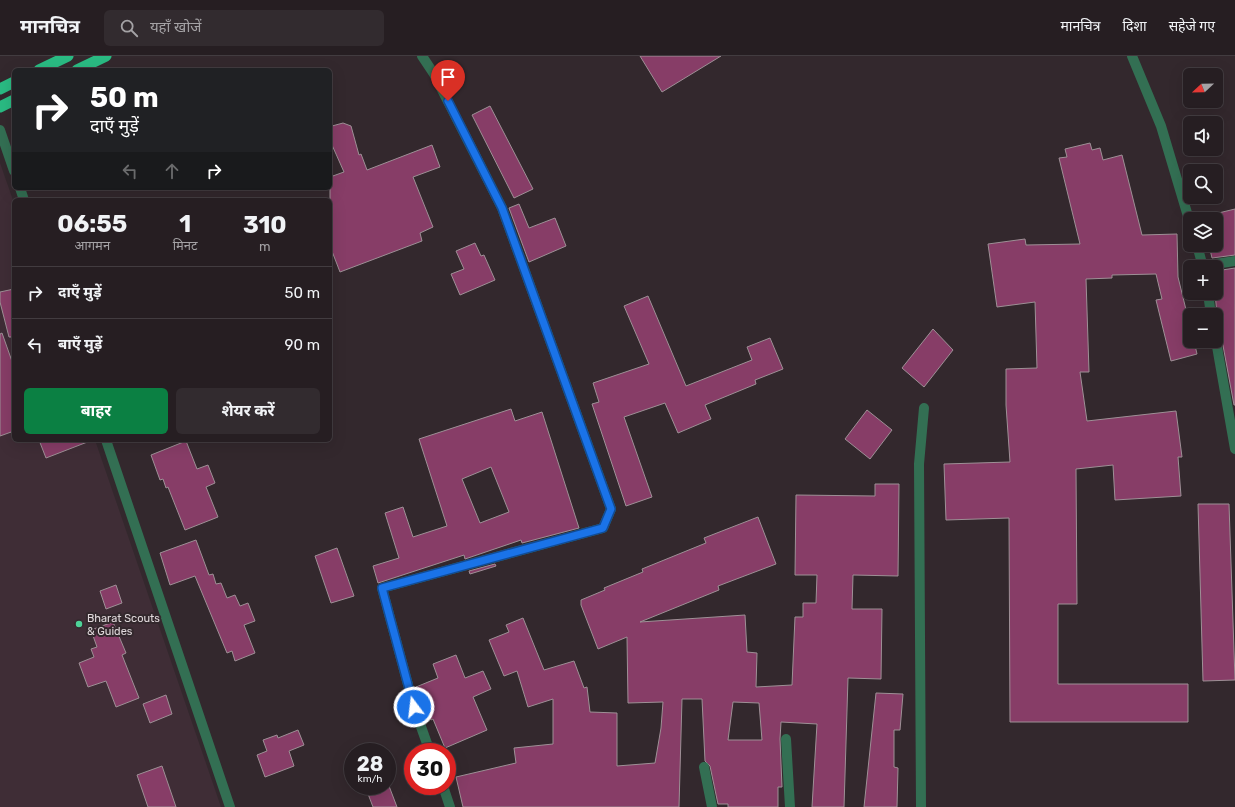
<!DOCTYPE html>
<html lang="hi">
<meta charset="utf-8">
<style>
:root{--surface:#261e22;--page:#322b2f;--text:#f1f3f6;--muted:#a4a2a5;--line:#423c40;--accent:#0b8043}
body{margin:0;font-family:Rubik,"Noto Sans Devanagari",sans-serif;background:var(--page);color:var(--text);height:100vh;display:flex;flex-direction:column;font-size:15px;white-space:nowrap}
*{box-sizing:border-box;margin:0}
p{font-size:13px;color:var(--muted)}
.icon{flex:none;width:22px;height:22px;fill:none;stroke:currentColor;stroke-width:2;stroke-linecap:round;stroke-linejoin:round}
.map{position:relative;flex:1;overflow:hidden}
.panel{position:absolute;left:12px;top:142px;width:320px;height:244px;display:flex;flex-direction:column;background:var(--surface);border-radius:6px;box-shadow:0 4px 16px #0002,0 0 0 1px var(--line)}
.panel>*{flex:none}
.hud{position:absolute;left:12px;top:12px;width:320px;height:122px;border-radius:6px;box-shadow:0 4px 16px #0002,0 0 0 1px var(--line);background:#202124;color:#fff;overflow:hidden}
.needle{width:26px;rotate:248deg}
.tools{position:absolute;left:1183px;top:12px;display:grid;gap:8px}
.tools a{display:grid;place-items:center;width:40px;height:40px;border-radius:6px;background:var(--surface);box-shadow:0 4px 16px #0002,0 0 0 1px var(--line);font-size:20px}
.speed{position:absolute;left:344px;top:687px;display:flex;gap:8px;font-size:20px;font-weight:700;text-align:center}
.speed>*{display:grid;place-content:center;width:52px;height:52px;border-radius:50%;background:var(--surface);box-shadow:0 4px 16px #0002,0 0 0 1px var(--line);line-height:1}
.speed small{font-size:10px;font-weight:400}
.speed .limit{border:6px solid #d22;background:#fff;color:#111}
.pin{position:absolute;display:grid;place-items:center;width:34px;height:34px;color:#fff;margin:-41px -17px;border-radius:50% 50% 50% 0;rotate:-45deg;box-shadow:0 0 4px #0007}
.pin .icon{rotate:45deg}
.me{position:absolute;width:44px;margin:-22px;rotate:345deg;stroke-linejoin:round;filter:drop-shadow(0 0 3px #0008)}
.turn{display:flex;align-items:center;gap:14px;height:84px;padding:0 12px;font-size:18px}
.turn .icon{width:52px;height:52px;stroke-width:2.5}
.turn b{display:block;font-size:28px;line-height:34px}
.lanes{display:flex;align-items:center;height:38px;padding:0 12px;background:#0003;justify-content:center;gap:20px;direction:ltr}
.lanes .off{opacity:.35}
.eta{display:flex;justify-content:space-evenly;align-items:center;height:68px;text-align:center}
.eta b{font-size:24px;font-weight:700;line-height:28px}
.cta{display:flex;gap:8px;margin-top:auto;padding:8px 12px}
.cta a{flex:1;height:46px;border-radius:6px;background:var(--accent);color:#fff;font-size:16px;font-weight:700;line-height:46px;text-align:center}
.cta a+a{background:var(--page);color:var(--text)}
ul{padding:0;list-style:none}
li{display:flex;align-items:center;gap:12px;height:52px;padding:0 12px;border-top:1px solid var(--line)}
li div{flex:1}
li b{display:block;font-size:15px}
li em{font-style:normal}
header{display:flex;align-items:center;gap:24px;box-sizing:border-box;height:56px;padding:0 20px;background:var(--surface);border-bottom:1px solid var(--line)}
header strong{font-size:19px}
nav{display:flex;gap:22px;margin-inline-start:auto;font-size:14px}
.search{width:280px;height:36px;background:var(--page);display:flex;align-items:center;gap:10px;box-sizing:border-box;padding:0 14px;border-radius:6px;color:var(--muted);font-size:15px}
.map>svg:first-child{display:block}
.built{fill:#3f2d36}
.building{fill:#873d67;stroke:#9e9096;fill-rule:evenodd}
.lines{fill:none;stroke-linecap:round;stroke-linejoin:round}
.minor{stroke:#336f53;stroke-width:10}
.trunk{stroke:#2abb83;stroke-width:11}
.route-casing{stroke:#114b97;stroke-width:10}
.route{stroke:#1a73e8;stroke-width:7}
.poi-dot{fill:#4ed399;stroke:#33282d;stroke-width:1.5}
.labels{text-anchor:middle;stroke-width:4;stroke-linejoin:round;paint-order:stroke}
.poi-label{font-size:11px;fill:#e0d8db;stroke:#33282d;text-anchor:start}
</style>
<header>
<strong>मानचित्र</strong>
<div class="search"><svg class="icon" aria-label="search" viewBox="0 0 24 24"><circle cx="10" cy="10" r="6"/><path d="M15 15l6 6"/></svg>यहाँ खोजें</div>
<nav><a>मानचित्र</a><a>दिशा</a><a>सहेजे गए</a></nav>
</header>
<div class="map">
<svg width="1235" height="751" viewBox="0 0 1235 751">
<rect width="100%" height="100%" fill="#33282d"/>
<path class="built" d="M0 107 14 147V384H95L221 751H0Z"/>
<path class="building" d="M640 0H721L662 36Z
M490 50 533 133 514 142 472 59Z
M343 67 351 70 359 99 361 98 367 114 432 89 440 111 413 121 433 171 420 177 422 185 340 216 330 190V121L344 116 332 89 330 76 332 70Z
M1090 87 1092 94 1100 92 1103 104 1122 99 1142 179 1177 178 1178 221 1190 270V285H1194L1197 298 1171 305 1156 244 1162 243 1156 218 1112 219V222L1086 223 1089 316H1080L1087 365 1176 355 1182 401H1178L1181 440 1115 444 1113 409 1076 413 1077 548H1058V628H1188V666H1010L1009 462 946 464 944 408 1010 406 1006 349V313L1037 312 1035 246 997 251 988 188 1025 183 1026 189 1080 188 1059 102 1067 101 1065 93Z
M519 148 529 172 555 162 566 190 529 206 509 152Z
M1235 153V199L1212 202 1209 189H1216V163H1203L1202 161Z
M475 187 481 200 484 199 495 224 460 239 451 218 464 213 456 195Z
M1235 212V349H1234L1222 284 1221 281 1216 279 1217 258 1215 237H1216V215Z
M14 233V281H9L0 246V236Z
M648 240 686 330 752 304 747 291 770 282 783 313 755 324 756 328 705 349 711 363 678 377 665 347 624 361 652 441 626 450 592 348 599 346 593 327 649 308 624 250Z
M933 273 953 294 924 331 902 312Z
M2 277 14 311V375L0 380V278Z
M511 353 515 365 542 356 579 472 522 487 521 484 465 503 464 499 378 527 373 510 399 502 385 457 403 451 413 481 447 470 419 383ZM491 411 509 456 480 467 462 423Z
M867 354 892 374 870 403 845 383Z
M39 384H90V385L46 402Z
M186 385 197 413 208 409 215 427 206 431 218 461 185 474 168 431 166 432 163 423 160 424 151 399Z
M875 428H899L898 520 853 519 852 553H882L881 623 848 622 844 751H812L817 668 781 666 780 683 782 731H778V751H728V748H718L710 710 705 705 702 643H682L679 751H463L456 721 516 707 514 692 553 688V643L528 651 517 615 504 620 489 584 509 576 506 569 523 562 544 614 574 605 584 632 587 631 590 656 617 657V710L655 707 661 672 663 646 628 647 627 581 598 593 581 549V544L605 534 604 532 643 516 642 513 706 487 704 482 758 461 776 508 718 530 719 534 640 566 745 559 747 596 757 597 756 631 792 629 795 561H803V547H816L817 519H795L796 439 875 440ZM733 646 759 647 762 684H728Z
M1198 448H1229L1235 624 1203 625Z
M196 484 209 519 213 518 216 528 221 527 227 542 235 539 240 550 248 547 255 565 244 569 255 597 235 605 232 595 227 597 195 520 170 529 160 497Z
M337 492 354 540 331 547 315 500Z
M495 508 496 510 470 518 469 515Z
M116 529 122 547 106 553 100 535Z
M113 566 126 597 122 599 139 642 116 651 106 625 88 631 79 607 94 601 91 593 97 591 91 574Z
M456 599 465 622 483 615 491 633 473 641 487 674 445 692 433 663 431 664 416 631 438 622 433 608Z
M876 637 903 638 900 674H894V711L898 712 897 751H864Z
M166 639 172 658 150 667 143 648Z
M298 674 304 689 289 695 294 710 265 721 257 699 267 695 263 684 277 679 278 682Z
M162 710 176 751H148L137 719Z
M365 730H389L397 751H373Z"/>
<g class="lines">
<path class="minor" d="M422 0 434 18 502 152 611 453 603 472 382 532 414 651 430 696
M1132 0 1161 70 1190 167
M0 74 14 115
M20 132 24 144
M1197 189 1203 211
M1203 210 1235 205
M1208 237 1211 259
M1216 285 1235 393
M106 384 230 751
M786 683 790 751
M704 711 712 751
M443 730 450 751
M921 751 919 408 924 352"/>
<path class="trunk" d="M39 14 68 0
M77 14 106 0
M0 33 14 26
M0 51 14 44"/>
</g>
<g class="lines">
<g class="route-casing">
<path id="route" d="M414 651 382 532 603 472 611 453 502 152 448 45"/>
</g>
<use href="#route" class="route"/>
</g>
<circle class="poi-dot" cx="79" cy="568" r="4"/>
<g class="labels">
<g class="poi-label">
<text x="87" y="566">Bharat Scouts<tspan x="87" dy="13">&amp; Guides</tspan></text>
</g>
</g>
</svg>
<div class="tools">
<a><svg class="needle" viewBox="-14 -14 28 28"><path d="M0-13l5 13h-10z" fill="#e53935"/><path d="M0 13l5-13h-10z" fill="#a4a2a5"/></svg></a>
<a><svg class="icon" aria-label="sound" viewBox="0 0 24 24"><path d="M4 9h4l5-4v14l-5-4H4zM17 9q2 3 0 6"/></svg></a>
<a><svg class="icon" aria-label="search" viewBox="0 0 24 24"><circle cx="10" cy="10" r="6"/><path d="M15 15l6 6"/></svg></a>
<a><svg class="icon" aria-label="layers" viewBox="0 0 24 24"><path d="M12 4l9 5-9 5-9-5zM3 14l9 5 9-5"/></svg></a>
<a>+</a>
<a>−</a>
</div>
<div class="speed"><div>28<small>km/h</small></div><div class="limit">30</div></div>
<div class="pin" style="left:448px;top:45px;background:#d93025"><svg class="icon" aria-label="arrive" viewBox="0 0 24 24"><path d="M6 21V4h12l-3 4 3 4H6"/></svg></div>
<svg class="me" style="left:414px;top:651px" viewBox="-20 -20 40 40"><circle r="17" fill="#1a73e8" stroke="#fff" stroke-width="3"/><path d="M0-11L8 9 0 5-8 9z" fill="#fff"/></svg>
<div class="hud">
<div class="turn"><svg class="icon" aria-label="right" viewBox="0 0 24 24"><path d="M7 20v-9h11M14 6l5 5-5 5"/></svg><div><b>50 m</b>दाएँ मुड़ें</div></div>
<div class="lanes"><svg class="icon off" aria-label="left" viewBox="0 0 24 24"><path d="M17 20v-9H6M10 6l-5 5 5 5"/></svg><svg class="icon off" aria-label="ahead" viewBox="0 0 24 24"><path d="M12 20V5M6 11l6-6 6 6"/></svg><svg class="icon" aria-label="right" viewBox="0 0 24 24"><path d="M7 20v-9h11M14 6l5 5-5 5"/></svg></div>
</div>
<section class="panel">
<div class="eta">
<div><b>06:55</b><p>आगमन</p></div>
<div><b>1</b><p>मिनट</p></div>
<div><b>310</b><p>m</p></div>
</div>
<ul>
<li><svg class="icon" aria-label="right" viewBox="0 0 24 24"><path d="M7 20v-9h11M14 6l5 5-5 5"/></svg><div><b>दाएँ मुड़ें</b></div><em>50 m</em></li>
<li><svg class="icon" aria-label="left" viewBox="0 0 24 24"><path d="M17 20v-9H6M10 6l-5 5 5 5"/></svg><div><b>बाएँ मुड़ें</b></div><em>90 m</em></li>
</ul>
<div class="cta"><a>बाहर</a><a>शेयर करें</a></div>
</section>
</div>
